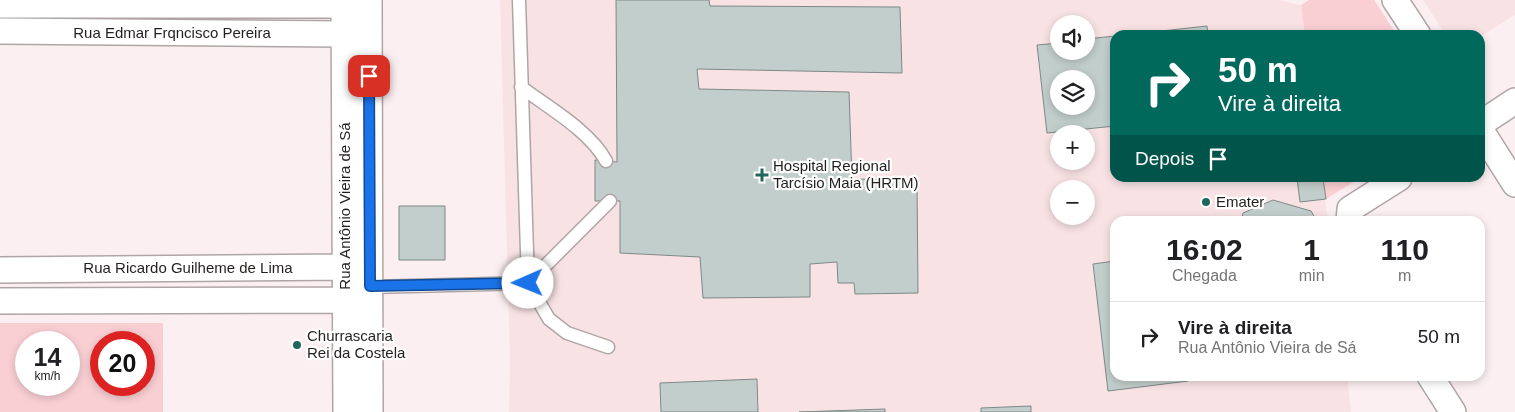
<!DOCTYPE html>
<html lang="pt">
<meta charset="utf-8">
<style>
:root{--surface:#fff;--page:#f6f6f6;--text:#202124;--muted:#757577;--line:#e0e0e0}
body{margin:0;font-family:Arial,sans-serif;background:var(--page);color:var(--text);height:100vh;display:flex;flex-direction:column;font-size:19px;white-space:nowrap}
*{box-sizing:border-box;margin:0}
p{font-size:16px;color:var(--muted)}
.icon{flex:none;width:28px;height:28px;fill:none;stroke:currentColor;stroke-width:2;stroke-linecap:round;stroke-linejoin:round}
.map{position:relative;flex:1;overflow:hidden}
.details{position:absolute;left:1110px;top:216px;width:375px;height:165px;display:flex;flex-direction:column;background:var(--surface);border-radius:15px;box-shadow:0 2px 8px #0003}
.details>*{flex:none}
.top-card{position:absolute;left:1110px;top:30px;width:375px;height:152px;border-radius:15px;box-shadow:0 2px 8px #0003;background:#00695c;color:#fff;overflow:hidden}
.buttons{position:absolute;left:1050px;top:15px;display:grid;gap:10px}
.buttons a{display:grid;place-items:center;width:45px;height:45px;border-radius:50%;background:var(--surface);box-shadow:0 2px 8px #0003;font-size:25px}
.speed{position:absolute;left:15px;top:331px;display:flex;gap:10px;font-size:25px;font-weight:700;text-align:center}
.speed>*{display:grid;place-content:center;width:65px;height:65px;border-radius:50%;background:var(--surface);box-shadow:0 2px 8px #0003;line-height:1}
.speed small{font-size:12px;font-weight:400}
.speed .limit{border:8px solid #d22;background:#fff;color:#111}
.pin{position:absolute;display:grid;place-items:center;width:42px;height:42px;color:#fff;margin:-21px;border-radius:10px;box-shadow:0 2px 8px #0006}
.me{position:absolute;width:55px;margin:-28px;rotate:269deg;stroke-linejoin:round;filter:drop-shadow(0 0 4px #0008)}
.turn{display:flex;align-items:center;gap:18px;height:105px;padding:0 25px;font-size:22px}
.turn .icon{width:65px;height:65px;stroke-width:2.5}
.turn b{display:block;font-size:35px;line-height:42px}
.then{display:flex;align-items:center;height:48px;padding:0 25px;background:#0003;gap:10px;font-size:19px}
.eta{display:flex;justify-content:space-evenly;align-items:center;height:85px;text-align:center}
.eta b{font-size:30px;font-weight:700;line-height:35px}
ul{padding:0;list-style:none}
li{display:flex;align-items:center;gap:15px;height:70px;padding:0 25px;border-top:1px solid var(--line)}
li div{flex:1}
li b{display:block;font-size:19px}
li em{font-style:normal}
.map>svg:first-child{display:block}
.built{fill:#f8e2e4;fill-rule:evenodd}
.green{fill:#f9cfd3;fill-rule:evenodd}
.building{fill:#c2cecb;stroke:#7e8987;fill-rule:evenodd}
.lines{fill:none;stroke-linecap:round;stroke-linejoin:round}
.service-casing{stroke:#b0a5a6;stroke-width:15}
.minor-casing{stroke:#b0a5a6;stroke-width:28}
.service{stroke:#fff;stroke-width:12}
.minor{stroke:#fff;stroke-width:25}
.route-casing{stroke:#114b97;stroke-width:12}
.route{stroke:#1a73e8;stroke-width:9}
.poi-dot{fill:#206659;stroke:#fff;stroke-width:2}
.labels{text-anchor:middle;stroke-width:4.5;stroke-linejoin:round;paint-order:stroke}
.street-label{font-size:15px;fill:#231f1f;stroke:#fff}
.poi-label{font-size:15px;fill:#231f1f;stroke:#fff;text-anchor:start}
</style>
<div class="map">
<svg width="1515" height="412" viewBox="0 0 1515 412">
<rect width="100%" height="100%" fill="#fceff1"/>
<path class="built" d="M500 0H1278L1301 5 1305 35H1115V178H1322L1328 221H1115V376H1347L1351 412H509L510 359ZM1059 24H1086V51H1059ZM1059 79H1086V106H1059ZM1059 134H1086V161H1059ZM1059 189H1086V216H1059Z
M1423 0H1515V15L1480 37V35H1446Z"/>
<path class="green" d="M1309 0H1374L1397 35H1305L1301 5Z
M1323 178H1360L1326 199Z
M0 323H163V412H0ZM26 342H69V385H26ZM101 342H144V385H101Z"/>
<path class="building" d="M616 0H709L710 6 900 7 902 73 697 69 699 89 849 92 852 179 917 180 918 293 855 294 854 283H838L837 262 810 264V297L703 298 700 257 620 253V201H595V160L617 162Z
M1207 26 1208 35H1125Z
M1115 36V126L1047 133 1037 45 1059 43V51H1086V39ZM1059 79H1086V106H1059Z
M1297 178H1323L1326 199 1300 202Z
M1273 200 1311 211 1317 221H1241L1243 213Z
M399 206H445V260H399Z
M1115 261V376H1188V381L1108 391 1093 264Z
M757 379 758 412H661L660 383Z
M1031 406V412H981V408Z
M885 409V412H799Z"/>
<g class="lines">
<g class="service-casing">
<path id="service" d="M519 0 528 283 549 319 567 333 608 347
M521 87C549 108 590 131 606 161
M528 283 610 201
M370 287 528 283"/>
</g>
<g class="minor-casing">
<path id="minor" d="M344 0 346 412
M369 0 370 412
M1395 0 1418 35
M0 5H344
M0 31 344 34
M1480 124 1515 101
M1480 129 1515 184
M1349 221 1350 209 1399 178
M0 270 345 267 358 277
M0 301 346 300 361 291
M1430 376 1453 412"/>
</g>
<use href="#service" class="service"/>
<use href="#minor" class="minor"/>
</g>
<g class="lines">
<g class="route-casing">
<path id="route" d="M369 76 370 286 528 283"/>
</g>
<use href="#route" class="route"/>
</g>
<g class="poi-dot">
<path d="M759.5 167.5h5v5h5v5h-5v5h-5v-5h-5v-5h5z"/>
<circle cx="1206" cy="202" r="5"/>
<circle cx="297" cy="345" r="5"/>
</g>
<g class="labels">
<g class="street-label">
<text x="172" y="38">Rua Edmar Frqncisco Pereira</text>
<text transform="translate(345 206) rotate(-90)" y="5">Rua Antônio Vieira de Sá</text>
<text x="188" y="273">Rua Ricardo Guilheme de Lima</text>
</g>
<g class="poi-label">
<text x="773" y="171">Hospital Regional<tspan x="773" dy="17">Tarcísio Maia (HRTM)</tspan></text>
<text x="1216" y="207">Emater</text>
<text x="307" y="341">Churrascaria<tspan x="307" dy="17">Rei da Costela</tspan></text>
</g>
</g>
</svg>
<div class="buttons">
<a><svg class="icon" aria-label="sound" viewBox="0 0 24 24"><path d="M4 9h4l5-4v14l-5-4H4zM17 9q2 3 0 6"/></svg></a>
<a><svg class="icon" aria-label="layers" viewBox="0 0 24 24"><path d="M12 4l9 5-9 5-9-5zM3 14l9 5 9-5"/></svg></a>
<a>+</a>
<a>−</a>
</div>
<div class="speed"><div>14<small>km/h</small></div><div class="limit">20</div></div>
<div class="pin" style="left:369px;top:76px;background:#d93025"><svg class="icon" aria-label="arrive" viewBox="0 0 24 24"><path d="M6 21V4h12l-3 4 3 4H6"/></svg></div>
<svg class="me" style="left:528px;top:283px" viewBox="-20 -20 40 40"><circle r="19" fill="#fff"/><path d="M0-13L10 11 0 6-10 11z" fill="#1a73e8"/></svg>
<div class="top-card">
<div class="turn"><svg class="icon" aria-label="right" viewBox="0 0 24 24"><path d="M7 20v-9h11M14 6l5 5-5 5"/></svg><div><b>50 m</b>Vire à direita</div></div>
<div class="then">Depois<svg class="icon" aria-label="arrive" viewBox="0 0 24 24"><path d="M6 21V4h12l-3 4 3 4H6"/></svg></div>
</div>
<section class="details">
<div class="eta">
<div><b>16:02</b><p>Chegada</p></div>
<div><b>1</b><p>min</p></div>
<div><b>110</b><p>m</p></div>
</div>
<ul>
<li><svg class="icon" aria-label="right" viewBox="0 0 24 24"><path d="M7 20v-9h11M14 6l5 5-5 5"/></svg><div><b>Vire à direita</b><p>Rua Antônio Vieira de Sá</p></div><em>50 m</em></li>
</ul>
</section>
</div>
